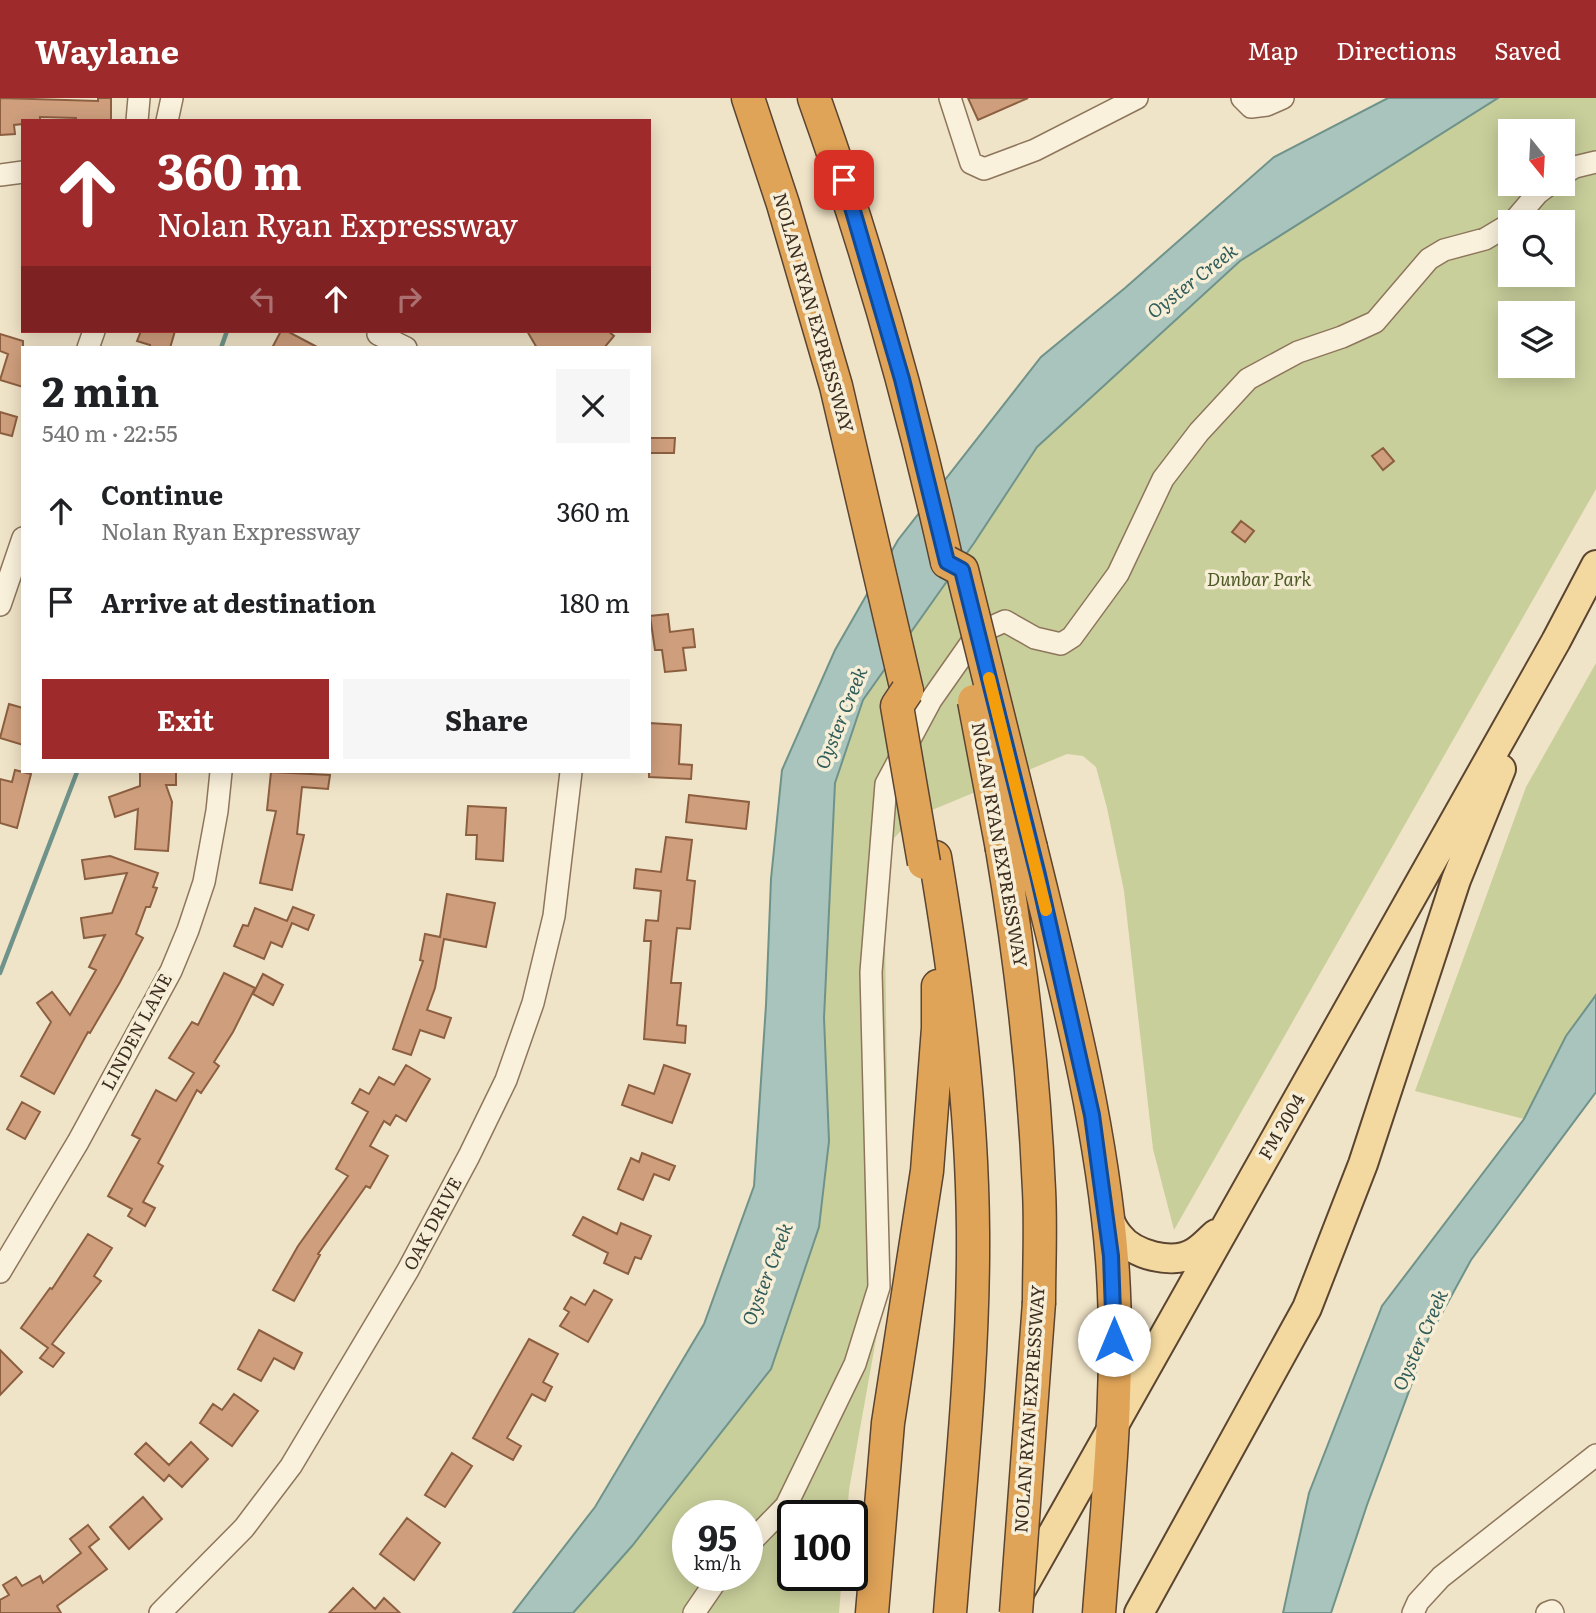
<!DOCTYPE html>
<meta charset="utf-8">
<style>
:root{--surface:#fff;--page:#f6f6f6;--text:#202124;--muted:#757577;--accent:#9e2a2b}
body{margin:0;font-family:Literata,serif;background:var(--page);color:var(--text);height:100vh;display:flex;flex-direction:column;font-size:26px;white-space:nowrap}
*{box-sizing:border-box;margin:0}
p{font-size:23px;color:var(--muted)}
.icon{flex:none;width:38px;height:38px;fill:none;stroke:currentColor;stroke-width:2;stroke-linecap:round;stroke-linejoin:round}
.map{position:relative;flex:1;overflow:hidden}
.sheet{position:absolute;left:21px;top:248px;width:630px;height:427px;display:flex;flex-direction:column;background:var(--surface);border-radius:0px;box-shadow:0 4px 18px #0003}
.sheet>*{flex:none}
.hud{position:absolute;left:21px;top:21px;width:630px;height:214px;border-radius:0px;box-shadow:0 4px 18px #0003;background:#9e2a2b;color:#fff;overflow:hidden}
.needle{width:46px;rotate:162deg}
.fabs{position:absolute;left:1498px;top:21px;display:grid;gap:14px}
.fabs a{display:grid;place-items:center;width:77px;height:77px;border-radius:0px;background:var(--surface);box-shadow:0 4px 18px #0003;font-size:35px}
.speed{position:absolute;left:672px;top:1402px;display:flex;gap:14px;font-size:35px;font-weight:700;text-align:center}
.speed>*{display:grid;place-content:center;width:91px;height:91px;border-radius:50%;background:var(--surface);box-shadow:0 4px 18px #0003;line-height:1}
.speed small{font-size:18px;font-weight:400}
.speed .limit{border:4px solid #111;border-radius:10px;background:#fff;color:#111}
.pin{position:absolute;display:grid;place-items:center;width:60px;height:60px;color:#fff;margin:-30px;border-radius:14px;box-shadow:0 4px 10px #0006}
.me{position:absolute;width:77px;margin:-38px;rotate:0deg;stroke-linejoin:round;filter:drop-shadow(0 0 5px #0008)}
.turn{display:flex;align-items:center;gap:24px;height:147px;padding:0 21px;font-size:32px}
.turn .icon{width:91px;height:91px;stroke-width:2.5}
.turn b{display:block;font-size:49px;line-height:60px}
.lanes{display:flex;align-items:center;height:66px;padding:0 21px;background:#0003;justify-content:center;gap:35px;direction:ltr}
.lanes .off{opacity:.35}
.round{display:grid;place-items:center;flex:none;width:74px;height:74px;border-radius:0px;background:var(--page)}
.head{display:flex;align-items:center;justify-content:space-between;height:119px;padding:0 21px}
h1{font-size:42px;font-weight:700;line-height:52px}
.cta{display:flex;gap:14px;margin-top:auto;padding:14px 21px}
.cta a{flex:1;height:80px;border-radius:0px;background:var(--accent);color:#fff;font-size:28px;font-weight:700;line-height:80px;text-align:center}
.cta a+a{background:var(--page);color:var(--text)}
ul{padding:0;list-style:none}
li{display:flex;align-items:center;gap:21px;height:91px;padding:0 21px}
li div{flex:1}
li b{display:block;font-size:26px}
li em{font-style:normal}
header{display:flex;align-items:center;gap:42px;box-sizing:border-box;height:98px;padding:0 35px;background:var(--accent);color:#fff}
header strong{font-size:33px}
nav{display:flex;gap:38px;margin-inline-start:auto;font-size:24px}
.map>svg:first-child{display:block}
.green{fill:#c9cf9b;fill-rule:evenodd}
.water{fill:#a9c4bc;stroke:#6f938a;stroke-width:2}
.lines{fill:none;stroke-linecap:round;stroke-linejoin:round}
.stream{stroke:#6f938a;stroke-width:4.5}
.building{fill:#cf9f7d;stroke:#8d5f41;stroke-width:2}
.minor-casing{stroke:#8d765c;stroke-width:24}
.major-casing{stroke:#5b4430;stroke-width:32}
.highway-casing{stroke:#5b4430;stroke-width:35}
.minor{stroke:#faf1dc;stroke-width:21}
.major{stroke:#f3d9a0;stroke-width:28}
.highway{stroke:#e0a458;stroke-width:32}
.highway-bridge-casing{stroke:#5b4430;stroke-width:35;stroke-linecap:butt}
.highway-bridge{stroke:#e0a458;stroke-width:32}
.route-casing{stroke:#114b97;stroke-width:18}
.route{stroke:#1a73e8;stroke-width:12}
.slow{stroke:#f59e0b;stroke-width:12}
.labels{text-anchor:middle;stroke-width:7;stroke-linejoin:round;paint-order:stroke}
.street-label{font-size:18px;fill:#3d2e20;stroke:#f7eed8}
.park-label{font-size:18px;font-style:italic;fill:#4d5a26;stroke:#f7eed8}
.water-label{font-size:19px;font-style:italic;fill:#2f5d5a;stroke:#f7eed8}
</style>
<header>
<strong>Waylane</strong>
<nav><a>Map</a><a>Directions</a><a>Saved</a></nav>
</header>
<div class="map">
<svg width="1596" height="1515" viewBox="0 0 1596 1515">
<rect width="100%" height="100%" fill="#f0e4c8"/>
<path class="green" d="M1498 0H1596V391L1174 1132 1153 1051 1124 793 1107 710 1096 669 1083 658 1067 656 925 715 903 731 894 740 890 754 885 832 887 991 885 1191 849 1392 847 1417 793 1418V1477H842L839 1515H573L632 1448 771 1271 819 1129 829 1043 824 920 835 685 863 602 974 445 1037 349 1240 163ZM1510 33H1563V86H1510ZM1510 124H1563V177H1510ZM1510 215H1563V268H1510ZM688 1418H747V1477H688Z
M1596 565V897L1566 938 1524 1021 1415 993 1526 689Z"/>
<path class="water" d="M1388 0H1498L1240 163 1037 349 974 445 863 602 835 685 824 920 829 1043 819 1129 771 1271 632 1448 573 1515H513L595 1409 704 1226 754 1088 766 907 771 781 782 672 835 552 898 442 1041 259 1125 190 1274 59Z
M1596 897V994L1471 1162 1429 1239 1367 1407 1331 1515H1283L1309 1395 1382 1208 1524 1021 1566 938Z"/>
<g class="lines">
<path class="stream" d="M221 250 227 233
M0 875 77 674"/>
</g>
<path class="building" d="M0 0 98 3V0H111V23H76V20L40 19V23H23V26L14 27 15 36 0 37Z
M968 0H1028L978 22Z
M141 233H175L170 250H150V247L137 243Z
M281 233H287L319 250H272Z
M527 233H608L614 238 604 250H537Z
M0 236 23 243V289L0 282 8 256 0 253Z
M0 314 17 319 12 338 0 335Z
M649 340H675L674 355H649Z
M1383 350 1394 363 1383 372 1372 358Z
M1241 423 1254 433 1245 444 1232 434Z
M668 516 670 534 693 531 695 549 683 550 686 572 665 574 662 552H655L650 518Z
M9 606 23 610V647L0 640Z
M649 625 681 627 679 666 692 667 691 681 649 679Z
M15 672 31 676 17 730 0 725V681L12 684Z
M140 674H176V687H166L172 704 168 753 135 751 138 711 115 719 109 699 140 688Z
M271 674 330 677 328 691 302 689 297 736 304 737 292 792 260 785 276 713 267 712Z
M689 697 749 704 746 731 686 724Z
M468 708 506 710 503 763 476 761 477 737H466Z
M666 739 692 742 687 782 695 783 690 831 677 830 671 885H681L677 927 686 928 685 945 644 941 651 843H644L646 822 658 823 661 793 634 790 636 771 661 774Z
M110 758 158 775 153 789 157 790 150 809H146L136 836 143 840 120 884 90 935 88 934 54 996 21 978 51 924 37 905 52 894 70 917 96 872 89 869 105 837 84 840 81 820 112 815 127 775 85 781 82 762Z
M447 796 495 805 486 849 444 841 435 890 427 912 451 920 444 940 420 932 411 957 393 951 423 863 420 862 425 836 440 839Z
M293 809 314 817 308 832 292 825 282 849 271 844 264 861 234 848 243 827 248 828 255 810 287 823Z
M224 875 255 890 233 934 214 964 219 968 201 995 197 992 158 1065 163 1068 143 1104 155 1110 145 1128 128 1118 132 1111 108 1098 140 1041 132 1037 156 992 176 1003 194 975 169 960 192 924 198 927Z
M263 876 283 887 273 907 253 896Z
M406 967 430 981 406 1023 396 1017 390 1027 384 1023 370 1048 388 1058 370 1090 366 1088 318 1156 320 1157 294 1203 273 1192 298 1148 348 1078 336 1071 368 1014 352 1005 360 991 369 996 379 979 394 987Z
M664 967 690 976 672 1025 622 1007 629 987 654 996Z
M22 1004 40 1014 25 1041 7 1031Z
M642 1055 675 1068 669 1082 654 1076 643 1102 618 1091 631 1060 639 1064Z
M583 1119 617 1136 621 1125 651 1138 641 1161 635 1159 628 1176 604 1165 608 1155 573 1137Z
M88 1136 112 1150 94 1178 101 1183 52 1246 64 1255 53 1269 40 1260 48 1250 21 1230 50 1190 52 1191Z
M594 1192 612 1202 588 1244 560 1228 569 1214 564 1211 571 1199 585 1207Z
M259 1232 302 1255 294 1271 274 1260 261 1283 238 1271Z
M529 1241 558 1256 543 1284 552 1289 545 1303 532 1296 507 1340 521 1348 513 1362 473 1340Z
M0 1252 22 1274 0 1297Z
M234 1296 258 1313 232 1348 200 1325 213 1306 222 1312Z
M191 1344 208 1361 182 1389 169 1377 164 1383 135 1356 146 1345 169 1367Z
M452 1355 472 1368 445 1409 425 1397Z
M143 1399 162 1421 129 1451 110 1429Z
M407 1420 440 1445 414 1482 380 1456Z
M88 1427 99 1441 89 1449 107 1471 57 1508 61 1515H0V1502L9 1497 3 1487 16 1479 22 1488 40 1478 43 1485 81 1455 70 1441Z
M353 1490 375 1511 384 1500 400 1515H329Z"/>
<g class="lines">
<g class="minor-casing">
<path id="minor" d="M950 0 971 65 984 71 1035 52 1137 0
M1242 0 1251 9 1267 7 1283 0
M137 23 139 0
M167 23 172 0
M1563 76 1575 69 1596 64
M0 77 23 74
M1513 124 1538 95 1550 86
M378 236 406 250
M88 250 94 233
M0 507 23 440
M0 1174 78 1044 171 873 188 832 204 784 217 713 221 674
M747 1448 786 1408 855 1266 879 1189 871 874 886 686 931 602 978 535 1005 523 1035 540 1061 546 1072 539 1118 476 1163 381 1199 334 1248 281 1298 254 1342 239 1375 224 1429 161 1444 152 1485 141 1510 126
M160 1515 244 1430 291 1368 408 1172 469 1058 506 982 533 905 554 818 571 674
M694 1515 720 1477
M1413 1515 1418 1504 1441 1479 1596 1357
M1547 1515 1552 1513 1553 1515"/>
</g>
<g class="major-casing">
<path id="major" d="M1107 1117C1110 1124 1113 1131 1118 1137 1133 1157 1173 1168 1195 1154 1202 1150 1209 1142 1216 1136
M1017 1499 1556 543 1596 467
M1139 1515 1307 1210 1363 1066 1456 782 1501 671"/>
</g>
<g class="highway-casing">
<path id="highway" d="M748 0 783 106 836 288 907 593
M814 0C868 151 912 307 947 464
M1031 750C1064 885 1101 1022 1112 1161 1121 1279 1108 1397 1099 1515
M1002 751C1021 864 1034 977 1039 1092 1041 1129 1039 1167 1039 1204
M935 759C956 883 972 1007 973 1133 974 1261 960 1388 950 1515
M872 1515 888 1325 927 1073 938 930V888"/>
</g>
<use href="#minor" class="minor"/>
<use href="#major" class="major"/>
<use href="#highway" class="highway"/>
<g class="highway-bridge-casing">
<path id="highway-bridge" d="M947 464 962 472 1031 750
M907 593 897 608 924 765
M974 603 1002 751
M1016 1515 1039 1204"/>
</g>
<use href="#highway-bridge" class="highway-bridge"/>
</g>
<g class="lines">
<g class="route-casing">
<path id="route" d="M844 82 902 281 947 464 962 472 1038 777 1092 1017 1111 1158 1114 1242"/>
</g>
<use href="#route" class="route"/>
<path class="slow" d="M989 580 1046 812"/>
</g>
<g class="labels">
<g class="street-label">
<text transform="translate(813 215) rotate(74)" y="6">NOLAN RYAN EXPRESSWAY</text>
<text transform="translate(999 747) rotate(80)" y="6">NOLAN RYAN EXPRESSWAY</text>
<text transform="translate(137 934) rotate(-62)" y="6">LINDEN LANE</text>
<text transform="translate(1282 1029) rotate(-60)" y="6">FM 2004</text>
<text transform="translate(433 1126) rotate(-62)" y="6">OAK DRIVE</text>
<text transform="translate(1030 1311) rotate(-86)" y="6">NOLAN RYAN EXPRESSWAY</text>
</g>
<g class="park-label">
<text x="1259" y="488">Dunbar Park</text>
</g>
<g class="water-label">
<text transform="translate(1192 183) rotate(-38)" y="7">Oyster Creek</text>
<text transform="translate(841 620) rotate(-68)" y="7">Oyster Creek</text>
<text transform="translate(767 1176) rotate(-69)" y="7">Oyster Creek</text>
<text transform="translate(1420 1242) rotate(-66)" y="7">Oyster Creek</text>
</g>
</g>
</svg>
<div class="fabs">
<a><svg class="needle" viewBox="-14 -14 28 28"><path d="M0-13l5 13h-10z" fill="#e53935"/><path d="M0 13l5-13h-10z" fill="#757577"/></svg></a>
<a><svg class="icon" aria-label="search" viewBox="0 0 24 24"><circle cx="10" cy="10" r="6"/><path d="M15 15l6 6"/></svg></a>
<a><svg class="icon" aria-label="layers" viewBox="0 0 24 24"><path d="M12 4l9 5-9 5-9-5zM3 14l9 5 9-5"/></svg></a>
</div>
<div class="speed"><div>95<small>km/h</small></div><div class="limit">100</div></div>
<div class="pin" style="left:844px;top:82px;background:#d93025"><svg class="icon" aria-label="arrive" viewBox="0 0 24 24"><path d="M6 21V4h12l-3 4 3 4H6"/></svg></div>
<svg class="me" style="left:1114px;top:1242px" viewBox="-20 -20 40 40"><circle r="19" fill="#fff"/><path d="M0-13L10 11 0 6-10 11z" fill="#1a73e8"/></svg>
<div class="hud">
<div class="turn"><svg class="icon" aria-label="ahead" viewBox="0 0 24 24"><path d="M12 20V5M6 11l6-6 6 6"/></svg><div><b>360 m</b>Nolan Ryan Expressway</div></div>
<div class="lanes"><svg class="icon off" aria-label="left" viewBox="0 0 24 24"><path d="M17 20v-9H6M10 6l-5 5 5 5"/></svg><svg class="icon" aria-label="ahead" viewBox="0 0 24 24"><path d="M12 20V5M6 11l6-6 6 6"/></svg><svg class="icon off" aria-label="right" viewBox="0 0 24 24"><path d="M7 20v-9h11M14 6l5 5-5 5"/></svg></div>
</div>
<section class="sheet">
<div class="head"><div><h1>2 min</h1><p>540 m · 22:55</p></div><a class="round"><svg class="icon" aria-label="close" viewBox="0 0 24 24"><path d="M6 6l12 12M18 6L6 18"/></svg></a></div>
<ul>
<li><svg class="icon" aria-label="ahead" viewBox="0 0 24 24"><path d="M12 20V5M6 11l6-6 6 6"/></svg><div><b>Continue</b><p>Nolan Ryan Expressway</p></div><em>360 m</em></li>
<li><svg class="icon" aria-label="arrive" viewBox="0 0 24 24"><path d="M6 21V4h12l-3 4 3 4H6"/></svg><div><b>Arrive at destination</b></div><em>180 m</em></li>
</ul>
<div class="cta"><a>Exit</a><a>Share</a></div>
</section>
</div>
